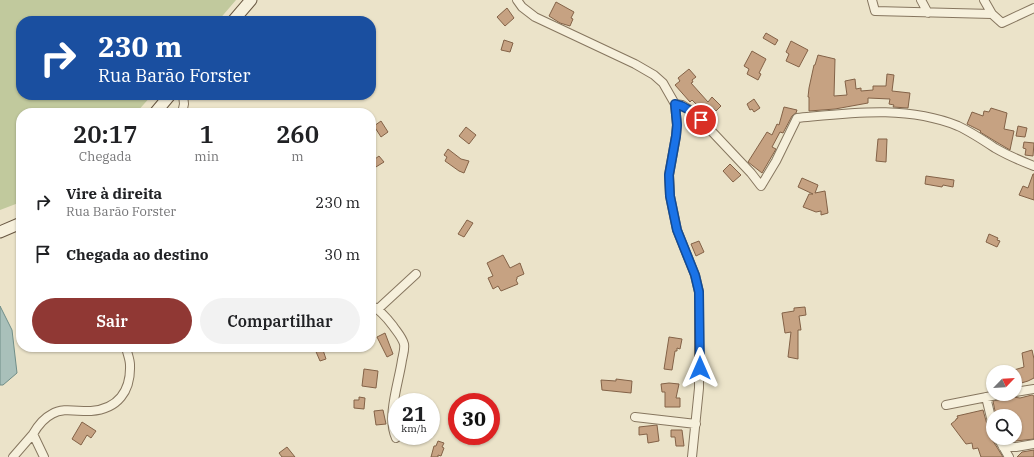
<!DOCTYPE html>
<html lang="pt">
<meta charset="utf-8">
<style>
:root{--surface:#fff;--page:#f2f2f2;--text:#202124;--muted:#757577;--accent:#903834}
body{margin:0;font-family:"IBM Plex Serif",serif;background:var(--page);color:var(--text);height:100vh;display:flex;flex-direction:column;font-size:15px;white-space:nowrap}
*{box-sizing:border-box;margin:0}
p{font-size:13px;color:var(--muted)}
.icon{flex:none;width:22px;height:22px;fill:none;stroke:currentColor;stroke-width:2;stroke-linecap:round;stroke-linejoin:round}
.map{position:relative;flex:1;overflow:hidden}
.side{position:absolute;left:16px;top:108px;width:360px;height:244px;display:flex;flex-direction:column;background:var(--surface);border-radius:16px;box-shadow:0 1px 3px #0004}
.side>*{flex:none}
.hud{position:absolute;left:16px;top:16px;width:360px;height:84px;border-radius:16px;box-shadow:0 1px 3px #0004;background:#1a4fa0;color:#fff;overflow:hidden}
.needle{width:26px;rotate:65deg}
.tools{position:absolute;left:986px;top:365px;display:grid;gap:8px}
.tools a{display:grid;place-items:center;width:36px;height:36px;border-radius:50%;background:var(--surface);box-shadow:0 1px 3px #0004;font-size:20px}
.speed{position:absolute;left:388px;top:393px;display:flex;gap:8px;font-size:20px;font-weight:700;text-align:center}
.speed>*{display:grid;place-content:center;width:52px;height:52px;border-radius:50%;background:var(--surface);box-shadow:0 1px 3px #0004;line-height:1}
.speed small{font-size:10px;font-weight:400}
.speed .limit{border:6px solid #d22;background:#fff;color:#111}
.pin{position:absolute;display:grid;place-items:center;width:34px;height:34px;color:#fff;margin:-17px;border:2px solid #fff;border-radius:50%;box-shadow:0 1px 4px #0007}
.me{position:absolute;width:44px;margin:-22px;rotate:0deg;stroke-linejoin:round;filter:drop-shadow(0 0 3px #0008)}
.turn{display:flex;align-items:center;gap:14px;height:84px;padding:0 16px;font-size:18px}
.turn .icon{width:52px;height:52px;stroke-width:2.5}
.turn b{display:block;font-size:28px;line-height:34px}
.eta{display:flex;justify-content:space-evenly;align-items:center;height:68px;text-align:center}
.eta b{font-size:24px;font-weight:600;line-height:28px}
.button{display:flex;gap:8px;margin-top:auto;padding:8px 16px}
.button a{flex:1;height:46px;border-radius:24px;background:var(--accent);color:#fff;font-size:16px;font-weight:600;line-height:46px;text-align:center}
.button a+a{background:var(--page);color:var(--text)}
ul{padding:0;list-style:none}
li{display:flex;align-items:center;gap:12px;height:52px;padding:0 16px}
li div{flex:1}
li b{display:block;font-size:15px}
li em{font-style:normal}
.map>svg:first-child{display:block}
.green{fill:#c1c99d}
.water{fill:#a9c0ba;stroke:#708e88}
.building{fill:#c6a282;stroke:#836247}
.lines{fill:none;stroke-linecap:round;stroke-linejoin:round}
.minor-casing{stroke:#86765f;stroke-width:10}
.secondary-casing{stroke:#685742;stroke-width:13}
.minor{stroke:#f6f0dc;stroke-width:8}
.secondary{stroke:#f6f0dc;stroke-width:11}
.route-casing{stroke:#114b97;stroke-width:10}
.route{stroke:#1a73e8;stroke-width:7}
</style>
<div class="map">
<svg width="1034" height="457" viewBox="0 0 1034 457">
<rect width="100%" height="100%" fill="#ebe3c9"/>
<path class="green" d="M0 0H236L218 21H21V95H152L136 113H21V202L0 210Z"/>
<path class="water" d="M0 306 12 330 17 373 3 385H0Z"/>
<path class="building" d="M556 2 574 12 571 18 573 19 570 26 560 23 549 16Z
M507 8 514 18 505 26 497 17Z
M766 33 778 40 775 45 763 38Z
M504 40 513 43 510 52 501 50Z
M791 41 808 50 799 67 786 61 789 54 786 52Z
M752 51 766 59 759 73 761 74 758 80 747 74 749 69 744 66Z
M818 55 835 59 834 96 847 95 845 81 855 79 856 89 861 88V91L873 90V86H886L887 74 894 75 892 91 910 93 908 108 893 107 894 105 889 104 890 99 868 98V103L835 109 809 111V97H808L809 88 814 65H815Z
M689 69 696 77 692 80 693 82 691 83 708 102 712 97 721 106 716 111 713 108 706 114 692 100 690 102 675 85 680 81 678 78Z
M754 99 760 108 754 112 752 109 750 110 747 104Z
M784 107 797 110 796 113 792 116 783 133 780 132 772 147 776 149 762 173 748 162 767 132 772 135 777 124 779 125Z
M991 108 1007 113 1004 129 1014 131 1010 150 998 143 980 132 981 131 967 124 972 112 983 116 984 111 989 112Z
M381 121 388 132 381 137 374 126Z
M1018 126 1027 128 1025 137 1016 136Z
M466 127 476 135 469 144 459 136Z
M878 139H887L886 162 876 161Z
M1024 142 1034 143 1033 156 1025 155 1026 149 1023 148Z
M448 149 461 159 469 161 464 173 459 171 445 161 447 157 444 155Z
M379 156 384 162 371 170V162Z
M730 164 741 175 733 182 723 171Z
M1033 174H1034V200L1019 195 1023 186 1028 188Z
M926 176 954 180 953 187 943 185 942 187 925 184Z
M802 178 818 185 815 193 825 191 828 213 821 215V211L816 212 803 207 809 194H813L798 187Z
M467 220 473 223 464 237 458 234Z
M989 234 998 238 997 240 1000 241 997 247 986 242Z
M699 241 704 252 696 256 691 244Z
M503 255 510 268 520 263 524 274 517 277V279L516 280 518 284 501 291 498 286 493 289 488 278 493 276 487 263Z
M805 307 806 315 799 316 801 330H798V359L788 357 791 332 785 333 782 313 794 311V308Z
M385 333 393 354 387 357 377 337Z
M669 337 682 339 680 349 677 348V351H675L672 370 664 369Z
M314 347H322L326 359 320 361Z
M1032 350 1034 359V378L1028 381 1018 384 1014 370 1024 367 1022 353Z
M364 369 378 371 376 388 362 386Z
M616 379 632 381 631 393 602 390 601 380 616 381Z
M669 383 679 384 676 398H680V407H665V392H662L661 384Z
M1032 395 1034 396V439L1006 442 1004 438H1015V416H996L993 401 1003 399 1011 396 1013 397 1020 398Z
M359 397 365 398 364 409 354 408V400H359Z
M383 410 386 424 376 425 374 411Z
M983 410 988 428 992 431 993 441 1003 457H981L978 448 973 449 972 443 966 444 951 424 956 420V419L958 418 957 416Z
M82 422 96 431 91 438 87 435 81 445 72 439Z
M657 425 659 441 648 443 647 434 639 435V427Z
M671 430H682L684 446H676L675 437H671Z
M438 441 444 443 442 447 444 448 441 456 438 455V457H431L434 446H436Z
M287 447 295 457H282L279 453Z
M1034 450V457H1017L1022 452Z"/>
<g class="lines">
<g class="minor-casing">
<path id="minor" d="M517 0 522 7 535 17 635 64 654 75 663 83 675 104 677 125 676 136 669 175 670 196 677 230 695 275 699 292V388L692 457
M872 0 875 11 992 14 1002 23 1034 8
M921 0 928 13
M984 0 992 14
M675 104 682 105 690 110 701 120 751 173 761 186 776 161 797 118C851 113 906 105 958 126 971 132 983 140 995 148 1007 155 1021 161 1034 166
M182 113 184 104 183 95
M371 305C380 310 387 318 393 326 397 332 402 337 404 344 405 349 403 355 402 360 399 382 386 417 396 438
M378 309 416 274
M1015 392 1034 389
M986 397 993 426
M946 405 1002 394
M635 417 696 424
M998 438 1009 457
M1003 447H1016L1034 444
M13 457 33 434
M44 457 33 434C37 427 44 418 52 414 63 407 79 412 91 411 118 409 131 391 130 365 130 359 127 353 126 347"/>
</g>
<g class="secondary-casing">
<path id="secondary" d="M233 21 251 0
M155 113 170 95
M0 232 21 223"/>
</g>
<use href="#minor" class="minor"/>
<use href="#secondary" class="secondary"/>
</g>
<g class="lines">
<g class="route-casing">
<path id="route" d="M700 368 699 292 695 275 677 230 670 196 669 175 676 136 677 125 675 104C686 106 693 113 701 120"/>
</g>
<use href="#route" class="route"/>
</g>
</svg>
<div class="tools">
<a><svg class="needle" viewBox="-14 -14 28 28"><path d="M0-13l5 13h-10z" fill="#e53935"/><path d="M0 13l5-13h-10z" fill="#757577"/></svg></a>
<a><svg class="icon" aria-label="search" viewBox="0 0 24 24"><circle cx="10" cy="10" r="6"/><path d="M15 15l6 6"/></svg></a>
</div>
<div class="speed"><div>21<small>km/h</small></div><div class="limit">30</div></div>
<div class="pin" style="left:701px;top:120px;background:#d93025"><svg class="icon" aria-label="arrive" viewBox="0 0 24 24"><path d="M6 21V4h12l-3 4 3 4H6"/></svg></div>
<svg class="me" style="left:700px;top:368px" viewBox="-20 -20 40 40"><path d="M0-17L14 15 0 8-14 15z" fill="#1a73e8" stroke="#fff" stroke-width="4"/></svg>
<div class="hud">
<div class="turn"><svg class="icon" aria-label="right" viewBox="0 0 24 24"><path d="M7 20v-9h11M14 6l5 5-5 5"/></svg><div><b>230 m</b>Rua Barão Forster</div></div>
</div>
<section class="side">
<div class="eta">
<div><b>20:17</b><p>Chegada</p></div>
<div><b>1</b><p>min</p></div>
<div><b>260</b><p>m</p></div>
</div>
<ul>
<li><svg class="icon" aria-label="right" viewBox="0 0 24 24"><path d="M7 20v-9h11M14 6l5 5-5 5"/></svg><div><b>Vire à direita</b><p>Rua Barão Forster</p></div><em>230 m</em></li>
<li><svg class="icon" aria-label="arrive" viewBox="0 0 24 24"><path d="M6 21V4h12l-3 4 3 4H6"/></svg><div><b>Chegada ao destino</b></div><em>30 m</em></li>
</ul>
<div class="button"><a>Sair</a><a>Compartilhar</a></div>
</section>
</div>
